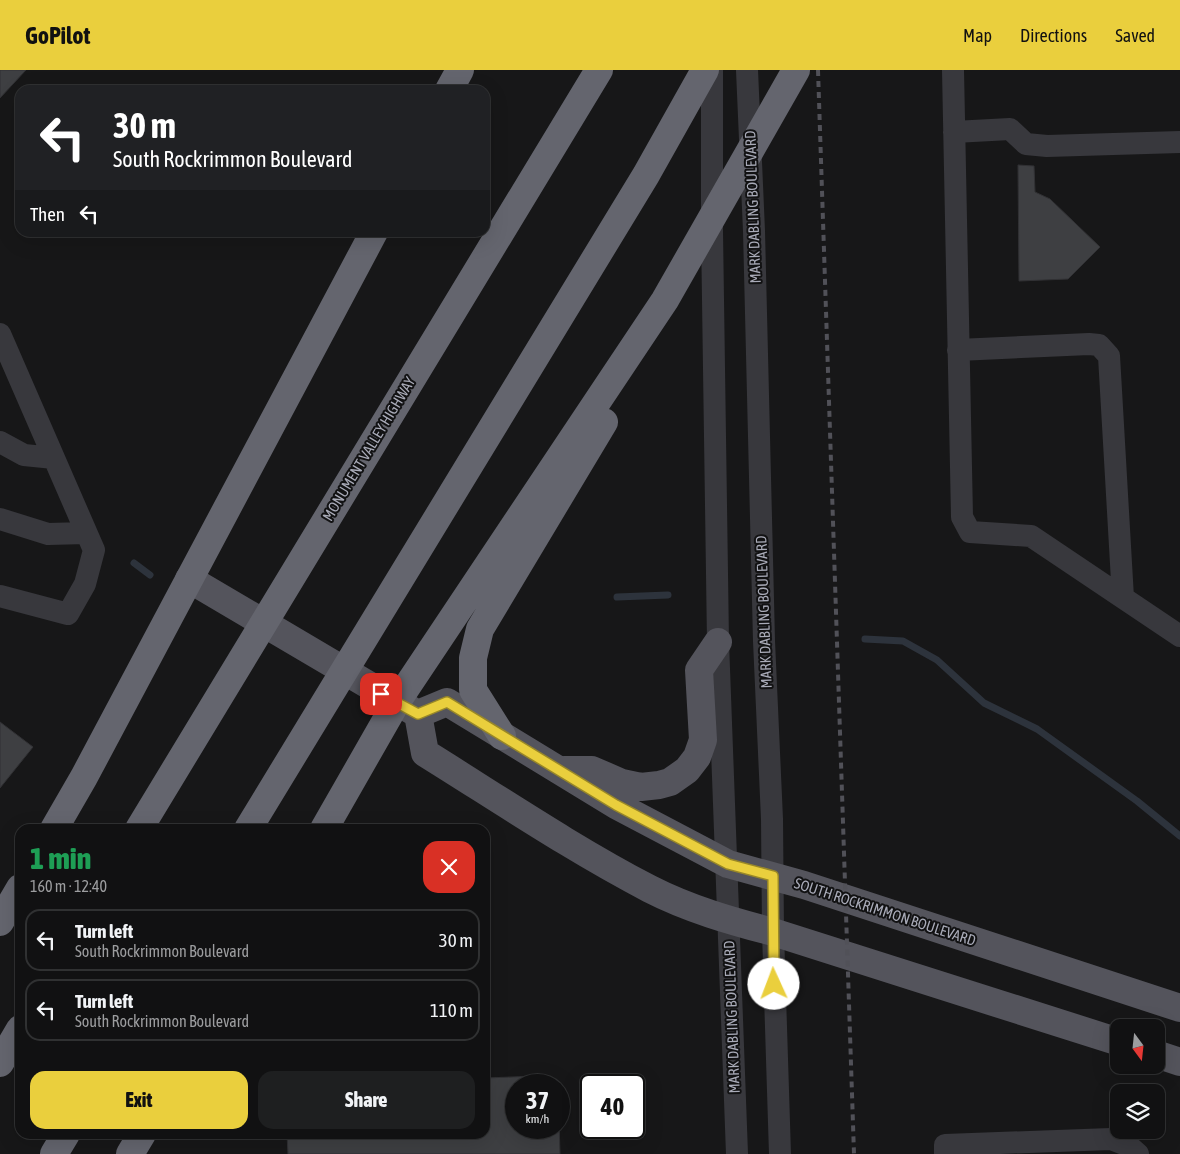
<!DOCTYPE html>
<meta charset="utf-8">
<style>
:root{--surface:#111112;--page:#1e1f20;--text:#f1f3f6;--muted:#9c9d9f;--line:#303132;--accent:#eacf3d}
body{margin:0;font-family:"Asap Condensed",sans-serif;background:var(--page);color:var(--text);height:100vh;display:flex;flex-direction:column;font-size:19px;white-space:nowrap}
*{box-sizing:border-box;margin:0}
p{font-size:16px;color:var(--muted)}
.icon{flex:none;width:28px;height:28px;fill:none;stroke:currentColor;stroke-width:2;stroke-linecap:round;stroke-linejoin:round}
.map{position:relative;flex:1;overflow:hidden}
.panel{position:absolute;left:15px;top:754px;width:475px;height:315px;display:flex;flex-direction:column;background:var(--surface);border-radius:15px;box-shadow:0 5px 20px #0002,0 0 0 1px var(--line)}
.panel>*{flex:none}
.top-card{position:absolute;left:15px;top:15px;width:475px;height:152px;border-radius:15px;box-shadow:0 5px 20px #0002,0 0 0 1px var(--line);background:#202124;color:#fff;overflow:hidden}
.needle{width:32px;rotate:165deg}
.buttons{position:absolute;left:1110px;top:949px;display:grid;gap:10px}
.buttons a{display:grid;place-items:center;width:55px;height:55px;border-radius:10px;background:var(--surface);box-shadow:0 5px 20px #0002,0 0 0 1px var(--line);font-size:25px}
.speed{position:absolute;left:505px;top:1004px;display:flex;gap:10px;font-size:25px;font-weight:700;text-align:center}
.speed>*{display:grid;place-content:center;width:65px;height:65px;border-radius:50%;background:var(--surface);box-shadow:0 5px 20px #0002,0 0 0 1px var(--line);line-height:1}
.speed small{font-size:12px;font-weight:400}
.speed .limit{border:2px solid #111;border-radius:8px;background:#fff;color:#111}
.pin{position:absolute;display:grid;place-items:center;width:42px;height:42px;color:#fff;margin:-21px;border-radius:10px;box-shadow:0 2px 8px #0006}
.me{position:absolute;width:55px;margin:-28px;rotate:358deg;stroke-linejoin:round;filter:drop-shadow(0 0 4px #0008)}
.turn{display:flex;align-items:center;gap:18px;height:105px;padding:0 15px;font-size:22px}
.turn .icon{width:65px;height:65px;stroke-width:2.5}
.turn b{display:block;font-size:35px;line-height:42px}
.then{display:flex;align-items:center;height:48px;padding:0 15px;background:#0003;gap:10px;font-size:19px}
.round{display:grid;place-items:center;flex:none;width:52px;height:52px;border-radius:15px;background:var(--page)}
.summary{display:flex;align-items:center;justify-content:space-between;height:85px;padding:0 15px}
h1{font-size:30px;font-weight:800;line-height:38px;color:#1e9e55}
.button{display:flex;gap:10px;margin-top:auto;padding:10px 15px}
.button a{flex:1;height:58px;border-radius:15px;background:var(--accent);color:#111;font-size:20px;font-weight:800;line-height:58px;text-align:center}
.button a+a{background:var(--page);color:var(--text)}
ul{padding:0;list-style:none}
li{display:flex;align-items:center;gap:15px;height:62px;margin:0 10px 8px;padding:0 5px;border:2px solid var(--line);border-radius:15px}
li div{flex:1}
li b{display:block;font-size:19px}
li em{font-style:normal}
header{display:flex;align-items:center;gap:30px;box-sizing:border-box;height:70px;padding:0 25px;background:var(--accent);color:#111}
header strong{font-size:24px}
nav{display:flex;gap:28px;margin-inline-start:auto;font-size:18px}
.map>svg:first-child{display:block}
.lines{fill:none;stroke-linecap:round;stroke-linejoin:round}
.stream{stroke:#2d333c;stroke-width:7}
.building{fill:#3e3f42;stroke:#313134}
.minor{stroke:#38383d;stroke-width:22}
.major{stroke:#54545c;stroke-width:28}
.highway{stroke:#64656e;stroke-width:28}
.rail{stroke:#515158;stroke-width:4;stroke-dasharray:6 5;stroke-linecap:butt}
.route-casing{stroke:#988728;stroke-width:12}
.route{stroke:#eacf3d;stroke-width:9}
.labels{text-anchor:middle;stroke-width:4;stroke-linejoin:round;paint-order:stroke}
.street-label{font-size:15px;fill:#a9abb8;stroke:#121213}
</style>
<header>
<strong>GoPilot</strong>
<nav><a>Map</a><a>Directions</a><a>Saved</a></nav>
</header>
<div class="map">
<svg width="1180" height="1084" viewBox="0 0 1180 1084">
<rect width="100%" height="100%" fill="#171718"/>
<g class="lines">
<path class="stream" d="M134 493 150 505
M617 527 668 525
M865 569 903 571 937 590 984 633 1037 659 1137 731 1180 766"/>
</g>
<path class="building" d="M0 0H26L0 28Z
M1018 95 1034 96 1035 122 1050 129 1100 177 1068 209 1019 211Z
M0 652 33 677 0 718Z
M538 1006 547 1015H516V1058H559V1050L560 1084H288L287 1064H485V1008Z"/>
<g class="lines">
<path class="minor" d="M712 0V161L718 572 737 1084
M747 0 754 161 764 571 772 749 773 862 780 1084
M953 0 962 447 970 462 1031 466 1180 566
M954 62 1010 59 1026 74 1047 76 1180 72
M0 264 94 480 85 514 68 544 0 526
M958 280 1089 274 1099 275 1109 286 1123 528
M0 372 24 385 54 388
M0 449 48 464 86 463
M945 1084V1075L1111 1069 1129 1076 1138 1084"/>
<path class="major" d="M189 509 416 643
M418 644 447 632 616 735 728 794 804 815 1180 938
M418 644 425 683C499 729 573 779 650 819 689 839 731 851 773 862L1119 972
M564 700H592L622 713 641 717 659 715 670 712 687 700 697 687 703 670 699 600 718 572
M1156 984 1180 992"/>
<path class="highway" d="M449 20 460 0
M502 666 473 620V588L480 559 604 352
M54 759 84 707 374 162
M139 759 599 0
M248 759 646 105 705 0
M324 759 396 633 665 230 796 0
M0 852 20 818
M0 993 20 959
M54 1084 66 1064
M130 1084 142 1064"/>
<path class="rail" d="M818 0 854 1084"/>
</g>
<g class="lines">
<g class="route-casing">
<path id="route" d="M381 624 418 644 447 632 616 735 728 794 773 806 774 914"/>
</g>
<use href="#route" class="route"/>
</g>
<g class="labels">
<g class="street-label">
<text transform="translate(753 137) rotate(-92)" y="5">MARK DABLING BOULEVARD</text>
<text transform="translate(369 379) rotate(-59)" y="5">MONUMENT VALLEY HIGHWAY</text>
<text transform="translate(764 542) rotate(-92)" y="5">MARK DABLING BOULEVARD</text>
<text transform="translate(885 842) rotate(18)" y="5">SOUTH ROCKRIMMON BOULEVARD</text>
<text transform="translate(732 947) rotate(-92)" y="5">MARK DABLING BOULEVARD</text>
</g>
</g>
</svg>
<div class="buttons">
<a><svg class="needle" viewBox="-14 -14 28 28"><path d="M0-13l5 13h-10z" fill="#e53935"/><path d="M0 13l5-13h-10z" fill="#9c9d9f"/></svg></a>
<a><svg class="icon" aria-label="layers" viewBox="0 0 24 24"><path d="M12 4l9 5-9 5-9-5zM3 14l9 5 9-5"/></svg></a>
</div>
<div class="speed"><div>37<small>km/h</small></div><div class="limit">40</div></div>
<div class="pin" style="left:381px;top:624px;background:#d93025"><svg class="icon" aria-label="arrive" viewBox="0 0 24 24"><path d="M6 21V4h12l-3 4 3 4H6"/></svg></div>
<svg class="me" style="left:774px;top:914px" viewBox="-20 -20 40 40"><circle r="19" fill="#fff"/><path d="M0-13L10 11 0 6-10 11z" fill="#eacf3d"/></svg>
<div class="top-card">
<div class="turn"><svg class="icon" aria-label="left" viewBox="0 0 24 24"><path d="M17 20v-9H6M10 6l-5 5 5 5"/></svg><div><b>30 m</b>South Rockrimmon Boulevard</div></div>
<div class="then">Then<svg class="icon" aria-label="left" viewBox="0 0 24 24"><path d="M17 20v-9H6M10 6l-5 5 5 5"/></svg></div>
</div>
<section class="panel">
<div class="summary"><div><h1>1 min</h1><p>160 m · 12:40</p></div><a class="round" style="background:#d93025;color:#fff"><svg class="icon" aria-label="close" viewBox="0 0 24 24"><path d="M6 6l12 12M18 6L6 18"/></svg></a></div>
<ul>
<li><svg class="icon" aria-label="left" viewBox="0 0 24 24"><path d="M17 20v-9H6M10 6l-5 5 5 5"/></svg><div><b>Turn left</b><p>South Rockrimmon Boulevard</p></div><em>30 m</em></li>
<li><svg class="icon" aria-label="left" viewBox="0 0 24 24"><path d="M17 20v-9H6M10 6l-5 5 5 5"/></svg><div><b>Turn left</b><p>South Rockrimmon Boulevard</p></div><em>110 m</em></li>
</ul>
<div class="button"><a>Exit</a><a>Share</a></div>
</section>
</div>
